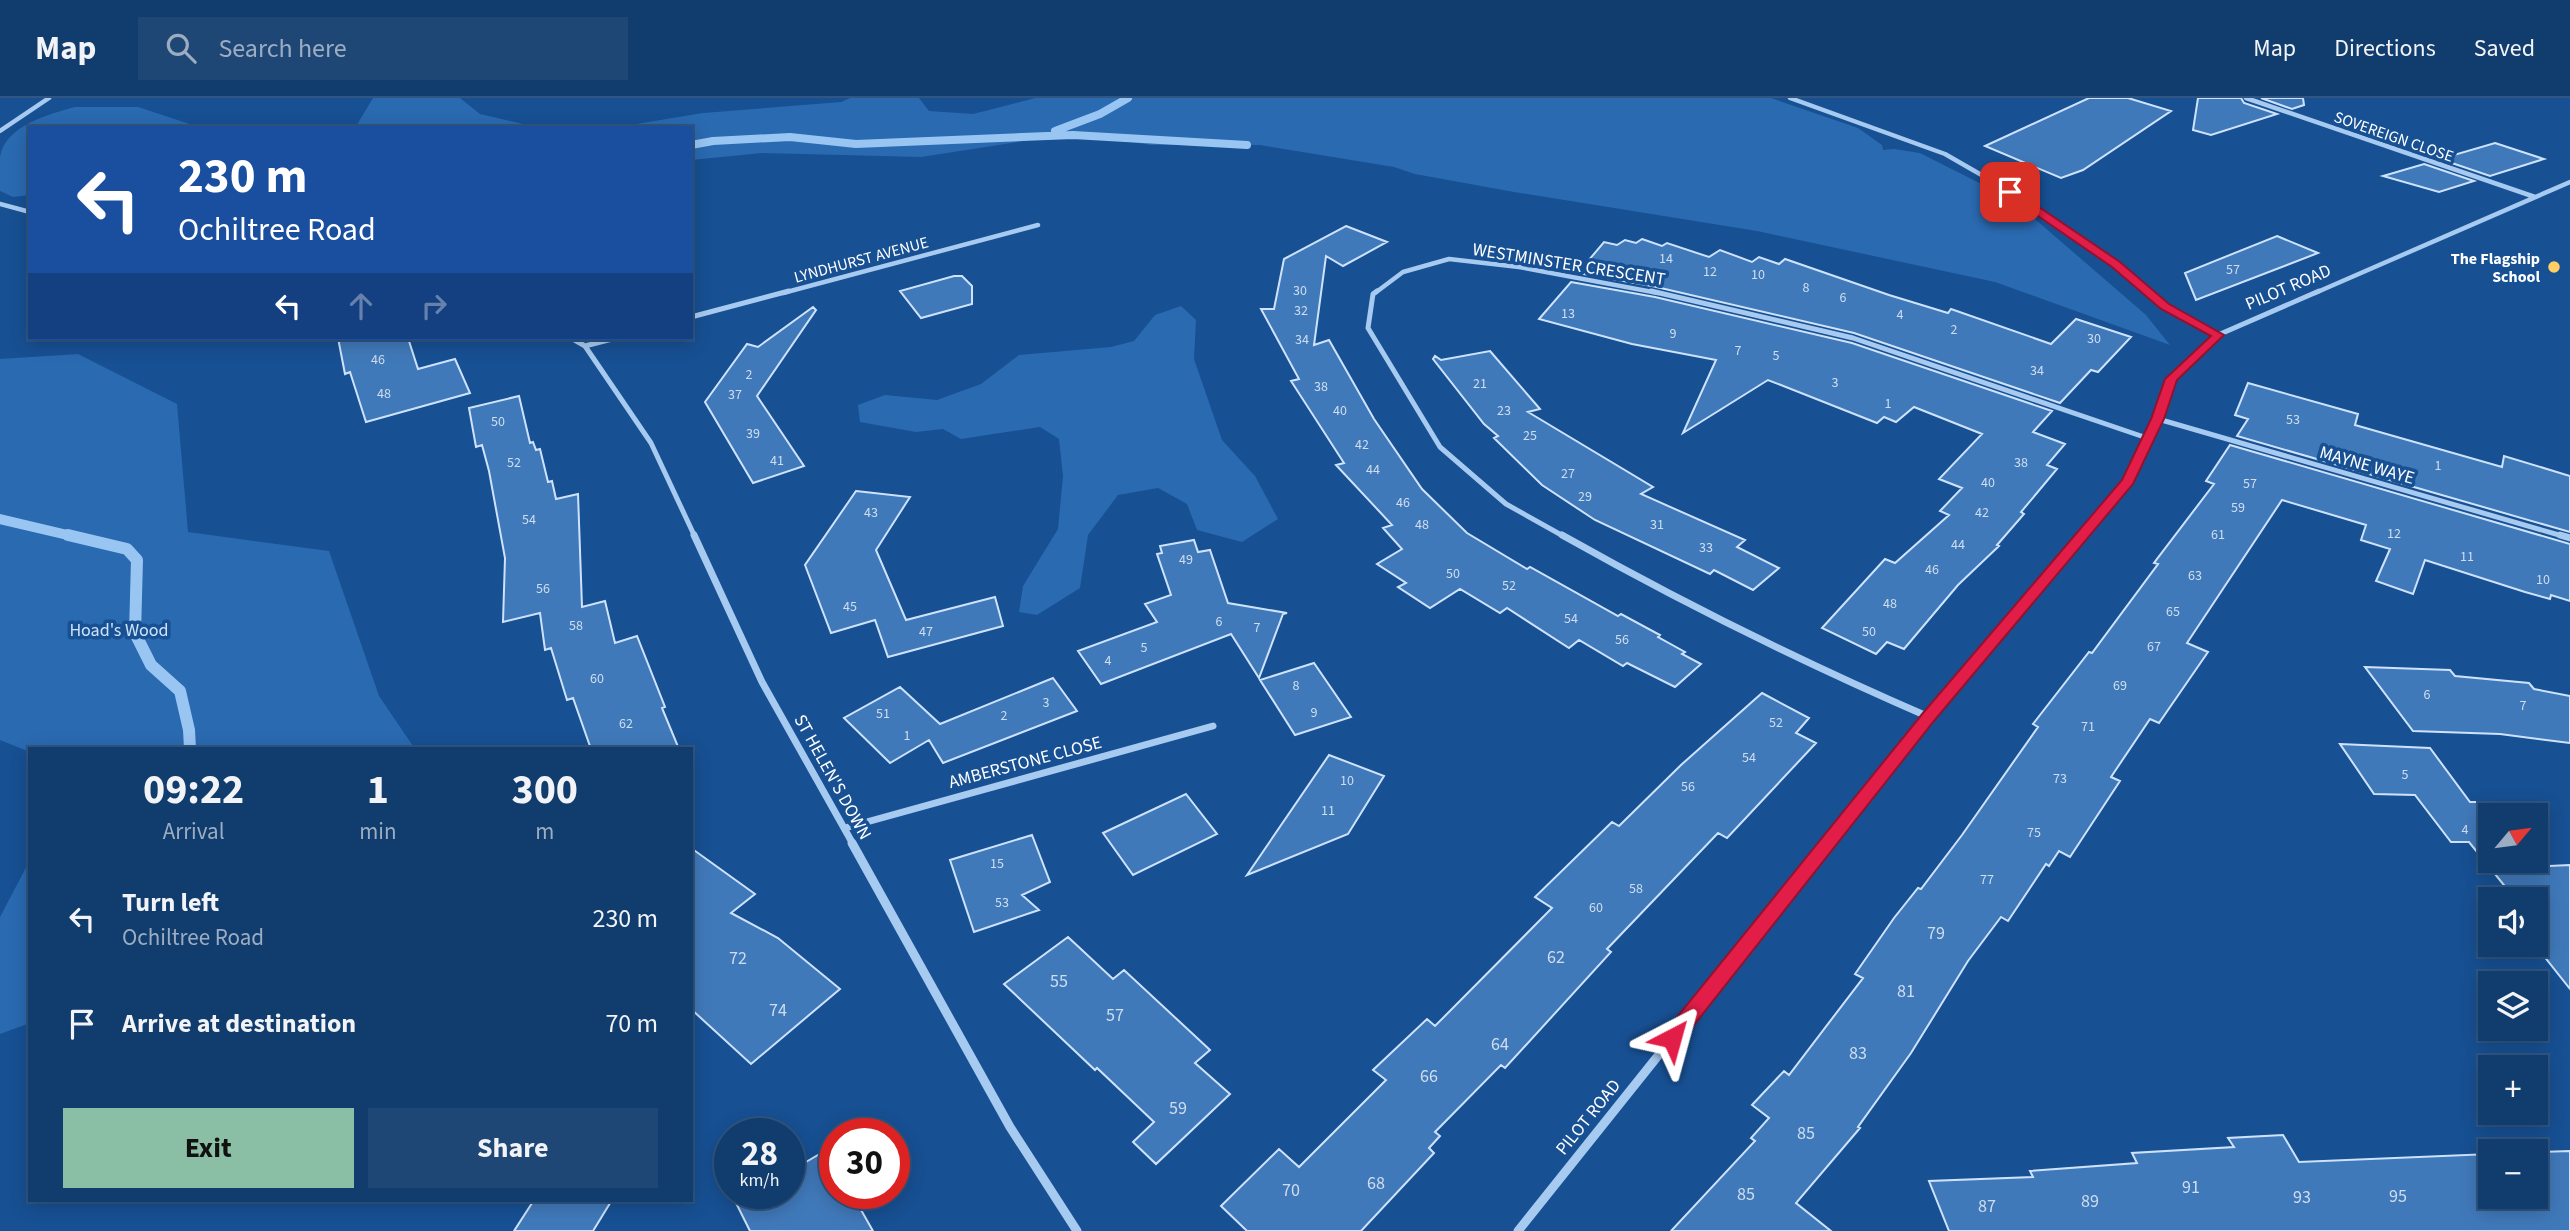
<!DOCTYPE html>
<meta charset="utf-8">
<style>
:root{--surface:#113c6e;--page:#1e4776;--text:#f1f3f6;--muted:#9cadc2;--line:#305681;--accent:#8abfa5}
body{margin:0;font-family:"Source Sans 3",sans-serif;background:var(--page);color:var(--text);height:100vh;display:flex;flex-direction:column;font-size:26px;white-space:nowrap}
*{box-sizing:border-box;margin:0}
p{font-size:23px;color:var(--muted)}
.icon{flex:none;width:38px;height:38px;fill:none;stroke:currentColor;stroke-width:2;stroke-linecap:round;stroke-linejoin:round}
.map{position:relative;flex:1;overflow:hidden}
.panel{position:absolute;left:28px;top:649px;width:665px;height:455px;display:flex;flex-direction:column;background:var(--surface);border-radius:0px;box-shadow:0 4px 18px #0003,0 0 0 2px var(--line)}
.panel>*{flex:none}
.hud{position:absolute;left:28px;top:28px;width:665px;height:214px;border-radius:0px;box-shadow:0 4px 18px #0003,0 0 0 2px var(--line);background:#1a4fa0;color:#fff;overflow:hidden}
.needle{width:46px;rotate:61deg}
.buttons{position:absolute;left:2478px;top:705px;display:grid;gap:14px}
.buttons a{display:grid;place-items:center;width:70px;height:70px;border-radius:0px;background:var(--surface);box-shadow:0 4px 18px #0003,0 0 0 2px var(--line);font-size:35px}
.speed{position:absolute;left:714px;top:1020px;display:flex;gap:14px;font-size:35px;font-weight:700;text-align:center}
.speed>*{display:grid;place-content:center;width:91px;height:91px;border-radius:50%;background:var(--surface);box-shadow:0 4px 18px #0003,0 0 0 2px var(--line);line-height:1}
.speed small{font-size:18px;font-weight:400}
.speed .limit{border:10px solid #d22;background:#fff;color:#111}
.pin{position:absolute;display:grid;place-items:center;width:60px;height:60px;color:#fff;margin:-30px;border-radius:14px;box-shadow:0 4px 10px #0006}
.me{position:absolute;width:77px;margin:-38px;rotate:39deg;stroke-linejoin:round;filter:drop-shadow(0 0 5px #0008)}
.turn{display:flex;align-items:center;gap:24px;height:147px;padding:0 35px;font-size:32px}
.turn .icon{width:91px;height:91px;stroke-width:2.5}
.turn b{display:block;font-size:49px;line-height:60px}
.lanes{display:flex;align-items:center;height:66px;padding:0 35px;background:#0003;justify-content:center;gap:35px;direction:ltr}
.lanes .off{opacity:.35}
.eta{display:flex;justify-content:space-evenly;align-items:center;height:119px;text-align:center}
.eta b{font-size:42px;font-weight:700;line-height:49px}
.action{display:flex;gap:14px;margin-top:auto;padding:14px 35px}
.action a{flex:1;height:80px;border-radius:0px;background:var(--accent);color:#111;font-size:28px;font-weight:700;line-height:80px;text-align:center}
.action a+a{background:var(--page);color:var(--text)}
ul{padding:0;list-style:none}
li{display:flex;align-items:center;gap:21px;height:105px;padding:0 35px}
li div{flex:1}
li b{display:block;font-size:26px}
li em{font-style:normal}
header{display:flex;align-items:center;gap:42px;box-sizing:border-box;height:98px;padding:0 35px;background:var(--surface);border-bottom:2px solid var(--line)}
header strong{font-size:33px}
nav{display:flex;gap:38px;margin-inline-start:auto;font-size:24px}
.search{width:490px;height:63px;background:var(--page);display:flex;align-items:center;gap:18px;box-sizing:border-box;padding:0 24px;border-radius:0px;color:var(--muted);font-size:26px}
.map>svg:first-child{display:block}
.green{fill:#2a6ab1}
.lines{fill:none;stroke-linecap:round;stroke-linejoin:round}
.stream-far2{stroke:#99c5f3;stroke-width:8}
.stream-far1{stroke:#99c5f3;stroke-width:10}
.stream{stroke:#99c5f3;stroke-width:12}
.building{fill:#4079ba;stroke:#cee3fb;stroke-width:2}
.minor-far3{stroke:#a7caf0;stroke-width:4.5}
.minor-far2{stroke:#a7caf0;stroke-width:5}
.minor-far1{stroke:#a7caf0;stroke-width:7}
.minor{stroke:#a7caf0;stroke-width:9}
.route{fill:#e11d48;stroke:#92132f;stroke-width:2}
.poi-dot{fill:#ffcf66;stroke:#175093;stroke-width:2.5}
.labels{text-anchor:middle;stroke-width:7;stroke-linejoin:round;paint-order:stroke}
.number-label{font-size:14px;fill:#cfdeee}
.far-street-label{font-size:16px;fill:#fff;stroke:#175093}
.far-poi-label{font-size:16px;font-weight:bold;fill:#fff;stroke:#175093;text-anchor:end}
.street-label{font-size:18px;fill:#fff;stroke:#175093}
.park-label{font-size:18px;fill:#cee3fb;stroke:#175093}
.near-number-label{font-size:18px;fill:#cfdeee}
</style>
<header>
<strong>Map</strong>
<div class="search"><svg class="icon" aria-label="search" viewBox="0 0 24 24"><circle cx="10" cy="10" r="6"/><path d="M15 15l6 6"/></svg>Search here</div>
<nav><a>Map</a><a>Directions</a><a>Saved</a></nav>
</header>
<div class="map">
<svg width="2570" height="1133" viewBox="0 0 2570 1133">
<rect width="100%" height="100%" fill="#175093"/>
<path class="green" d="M373 0H460L480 16 536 29H618L703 15 841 4 850 0H919L929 13 973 16 1035 0H1771L1858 30 1882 47 1883 52 1894 51 1920 55 2013 102 2146 217 2170 247 1995 184 1757 133 1514 94 1415 76 1394 69 1260 47H1151L1104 40 1076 39 1043 40 921 59 762 55 691 62V30H355Z
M75 9H138L202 30H30V97L13 99 0 93C0 82 0 70 0 59 5 27 50 16 75 9Z
M1181 208 1196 222 1194 261 1222 342 1255 378 1278 421 1242 444 1197 432 1187 406 1158 390 1118 397 1088 437 1080 490 1037 517 1019 514 1023 488 1058 431 1063 378 1059 341 1040 329 961 341 943 331 916 334 860 324 858 307 885 297 937 302 981 286 1019 257 1111 249 1134 243 1155 217Z
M78 256 177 306 188 434 329 453 379 598 415 651H30V654L0 642V261Z
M30 762V925L0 936V819Z"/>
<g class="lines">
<path class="stream-far2" d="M1055 33 1100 16 1128 0
M691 47 713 43 790 39 856 46 1073 37 1247 47"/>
<path class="stream-far1" d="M0 421 76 439"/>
<path class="stream" d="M68 437 127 451 137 462 135 535 151 567 180 593 189 632 190 651"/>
</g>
<path class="building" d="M2089 0H2128L2171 13 2083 72 2061 80 1985 48Z
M2198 0H2241L2244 5 2277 16 2211 37 2193 32Z
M2261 0H2303L2304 7 2292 11Z
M2495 45 2544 61 2490 78 2440 61Z
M2424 66 2474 83 2439 94 2383 78Z
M1346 128 1387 144 1343 168 1326 158 1314 247 1329 242 1374 321 1422 391 1467 435 1527 471 1530 469 1618 518 1621 516 1660 537 1658 539 1685 554 1682 556 1701 566 1675 589 1627 565 1623 568 1579 542 1569 550 1507 510 1500 515 1460 491 1430 510 1398 489 1406 485 1377 466 1402 451 1383 430 1392 427 1336 367 1344 365 1291 283 1299 281 1261 211H1274L1284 161Z
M2277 138 2318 155 2196 202 2185 175Z
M1642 141 1662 148 1667 145 1709 159 1720 152 1752 164 1759 159 1779 166 1785 161 1889 197 1948 215 1951 211 2051 246 2076 221 2131 239 2098 274 2091 272 2060 305 1854 235 1652 188 1578 175 1604 144 1617 147 1625 142 1636 145Z
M954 178H962L972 188V206L921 220 900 193Z
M1571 184 1655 199 1852 245 2052 313 2033 334 2065 346 2047 367 2057 371 2021 414 2024 416 1997 447 1999 448 1958 487 1904 551 1887 544 1876 556 1822 530 1885 461 1895 465 1949 417 1940 413 1962 390 1939 381 1982 336 1914 309 1896 324 1884 319 1877 325 1768 282 1683 335 1716 262 1632 246 1539 221Z
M813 209 816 212 757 298 804 368 753 385 705 304 747 246 758 249Z
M338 240H408L418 271 455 261 470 295 366 324 350 274 345 276Z
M1490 253 1540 311 1528 314 1653 389 1641 396 1745 442 1737 449 1779 470 1753 492 1714 472 1710 476 1595 422 1542 387 1494 340 1498 338 1484 326 1433 261 1435 258 1441 262Z
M2248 285 2358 316 2355 327 2502 369 2504 358 2570 378V434L2237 338 2248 321 2235 317Z
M519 298 530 345 533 344 536 352 540 351 548 384 552 383 556 401 578 396 582 509 605 503 615 545 637 538 665 609 662 610 679 651H591L573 600 567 602 551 550 545 552 540 515 503 524 505 460 489 373 482 347 476 349 469 310Z
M2230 347 2570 446V503L2551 497 2550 501 2525 494 2425 462 2413 496 2376 483 2390 451 2361 442 2366 427 2282 402 2187 545 2208 554 2159 625 2150 621 2111 679 2120 683 2070 759 2059 753 2049 768 2046 766 2008 823 2001 819 1968 863 1911 955 1858 1029 1860 1030 1796 1105 1831 1133H1671L1755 1043 1751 1040 1769 1020 1752 1007 1784 973 1789 977 1863 880 1855 876 1894 820 1918 790 1921 791 1962 737 2038 629 2033 626 2089 554 2092 555 2158 466 2154 465 2214 386 2206 383Z
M856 393 910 399 876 452 906 522 995 499 1003 528 888 559 875 522 831 535 805 467Z
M1194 442 1198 454 1210 452 1228 505 1287 515 1283 516 1259 580 1231 536 1101 586 1078 553 1157 524 1145 506 1171 497 1157 456 1162 455 1160 448Z
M1314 565 1351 619 1295 637 1260 582Z
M2365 569 2450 572 2455 578 2529 585 2534 591 2570 598V645L2500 636 2413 633Z
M1053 580 1077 613 943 665 929 642 890 665 844 620 900 589 940 626Z
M1762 595 1809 620 1796 635 1816 645 1727 740 1718 735 1607 851 1611 854 1505 970 1501 967 1435 1034 1440 1038 1429 1050 1434 1055 1361 1133H1247L1221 1108 1279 1051 1299 1069 1386 982 1373 972 1427 921 1435 928 1552 810 1535 799 1612 724 1619 728 1681 667Z
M2340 646 2430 650 2470 704H2497L2507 718H2490V763H2536V751L2549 768 2570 767V891L2536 848V802H2516L2469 744H2451L2415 697 2374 696Z
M1329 657 1384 678 1348 736 1247 777Z
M1186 696 1217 736 1133 777 1103 735Z
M1032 737 1050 784 1022 797 1039 812 974 834 950 762Z
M691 750 755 796 731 815 778 840 840 891 751 966 691 911Z
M1068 839 1113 881 1124 872 1210 952 1195 965 1230 996 1156 1066 1133 1044 1154 1024 1097 970 1095 972 1004 886Z
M2283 1037 2299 1064 2490 1056V1099H2536V1054L2570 1053V1133H1949L1929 1083 2033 1079 2030 1073 2137 1065 2132 1055 2234 1049 2228 1040Z
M835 1047V1096H852L873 1133H750L736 1105 753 1096H789V1074Z
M534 1102H612L593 1133H514Z"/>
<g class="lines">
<path class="minor-far3" d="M1790 0 1945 56 2032 106 2116 166 2149 195
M2246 0 2535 99
M0 33 49 0
M0 106 30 114
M783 195 1038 127
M1375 195 1403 174 1449 161 1519 169 1658 195
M2315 195 2570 84"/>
<path class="minor-far2" d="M1377 193 1373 196 1368 230 1440 349 1506 406 1565 439
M1651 193 1853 240 2147 340
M2147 193 2165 209 2218 237
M691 219 789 193
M571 240 585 248 651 345 695 439
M585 248 616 240
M2158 321 2566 439
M2082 439 2129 383 2158 321 2171 281 2218 237 2319 193"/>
<path class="minor-far1" d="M694 437 762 584 853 746
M1562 437C1681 504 1804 565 1929 619
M2560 437 2570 440
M845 730 1213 628
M1827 746 1929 619 2083 437"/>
<path class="minor" d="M852 745 1010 1029 1077 1133
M1518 1133 1828 745"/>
</g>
<path class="route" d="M2006 92H2014L2120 164 2169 206 2224 237 2177 282 2164 321 2133 386 1934 623 1679 946 1672 949 1665 946 1662 940 1665 934 1923 615 2122 382 2151 321 2165 281 2211 238 2161 211 2112 169 2006 96Z"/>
<circle class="poi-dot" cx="2554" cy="169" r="7"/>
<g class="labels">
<g class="number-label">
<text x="1666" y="165">14</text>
<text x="2233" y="176">57</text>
<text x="1710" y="178">12</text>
<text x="1758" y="181">10</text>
<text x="1806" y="194">8</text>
<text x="1300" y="197">30</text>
<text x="1843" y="204">6</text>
<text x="1301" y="217">32</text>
<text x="1568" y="220">13</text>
<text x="1900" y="221">4</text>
<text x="1954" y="236">2</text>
<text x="1673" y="240">9</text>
<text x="2094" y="245">30</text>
<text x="1302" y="246">34</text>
<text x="1738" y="257">7</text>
<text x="1776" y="262">5</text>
<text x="378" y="266">46</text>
<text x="2037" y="277">34</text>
<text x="749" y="281">2</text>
<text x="1835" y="289">3</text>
<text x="1480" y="290">21</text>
<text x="1321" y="293">38</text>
<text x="384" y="300">48</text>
<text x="735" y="301">37</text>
<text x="1888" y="310">1</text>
<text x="1340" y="317">40</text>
<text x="1504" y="317">23</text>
<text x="2293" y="326">53</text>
<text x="498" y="328">50</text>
<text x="753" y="340">39</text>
<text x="1530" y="342">25</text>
<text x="1362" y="351">42</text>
<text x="777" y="367">41</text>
<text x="514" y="369">52</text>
<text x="2021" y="369">38</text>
<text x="2438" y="372">1</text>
<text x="1373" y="376">44</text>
<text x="1568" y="380">27</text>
<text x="1988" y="389">40</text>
<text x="2250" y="390">57</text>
<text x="1585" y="403">29</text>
<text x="1403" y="409">46</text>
<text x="2238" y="414">59</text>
<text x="871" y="419">43</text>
<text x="1982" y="419">42</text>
<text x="529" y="426">54</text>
<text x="1422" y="431">48</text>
<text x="1657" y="431">31</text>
<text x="2394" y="440">12</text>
<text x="2218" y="441">61</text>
<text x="1958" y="451">44</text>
<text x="1706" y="454">33</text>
<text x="2467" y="463">11</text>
<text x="1186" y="466">49</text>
<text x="1932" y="476">46</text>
<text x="1453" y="480">50</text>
<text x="2195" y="482">63</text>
<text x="2543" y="486">10</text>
<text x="1509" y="492">52</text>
<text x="543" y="495">56</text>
<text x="1890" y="510">48</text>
<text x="850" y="513">45</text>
<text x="2173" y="518">65</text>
<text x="1571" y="525">54</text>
<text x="1219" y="528">6</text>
<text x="576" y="532">58</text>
<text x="1257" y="534">7</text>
<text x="926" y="538">47</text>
<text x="1869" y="538">50</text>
<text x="1622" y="546">56</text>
<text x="2154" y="553">67</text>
<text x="1144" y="554">5</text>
<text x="1108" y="567">4</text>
<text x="597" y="585">60</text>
<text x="1296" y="592">8</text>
<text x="2120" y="592">69</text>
<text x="2427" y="601">6</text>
<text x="1046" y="609">3</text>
<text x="2523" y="612">7</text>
<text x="1314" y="619">9</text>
<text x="883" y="620">51</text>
<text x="1004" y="622">2</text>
<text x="1776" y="629">52</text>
<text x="626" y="630">62</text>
<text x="2088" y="633">71</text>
<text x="907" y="642">1</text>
<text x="1749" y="664">54</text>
<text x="2405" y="681">5</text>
<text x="2060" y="685">73</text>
<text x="1347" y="687">10</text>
<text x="1688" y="693">56</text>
<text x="1328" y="717">11</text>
<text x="2465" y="736">4</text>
<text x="2034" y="739">75</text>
<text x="997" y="770">15</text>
<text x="1987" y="786">77</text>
<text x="1636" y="795">58</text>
<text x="1002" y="809">53</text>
<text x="1596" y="814">60</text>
</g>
<g class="far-street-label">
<text transform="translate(2394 38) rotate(19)" y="6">SOVEREIGN CLOSE</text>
<text transform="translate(861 161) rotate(-15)" y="6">LYNDHURST AVENUE</text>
</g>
<g class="far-poi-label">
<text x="2540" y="166">The Flagship<tspan x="2540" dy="18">School</tspan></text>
</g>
<g class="street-label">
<text transform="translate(1569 166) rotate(9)" y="6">WESTMINSTER CRESCENT</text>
<text transform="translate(2288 189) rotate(-23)" y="6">PILOT ROAD</text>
<text transform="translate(2367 367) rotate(16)" y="6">MAYNE WAYE</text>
<text transform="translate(1025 664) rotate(-15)" y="6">AMBERSTONE CLOSE</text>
<text transform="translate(833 679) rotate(61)" y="6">ST HELEN'S DOWN</text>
<text transform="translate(1588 1019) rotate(-51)" y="6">PILOT ROAD</text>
</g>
<g class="park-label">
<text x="119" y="538">Hoad's Wood</text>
</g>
<g class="near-number-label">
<text x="1936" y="841">79</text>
<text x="1556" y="865">62</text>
<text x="738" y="866">72</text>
<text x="1059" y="889">55</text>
<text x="1906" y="899">81</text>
<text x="778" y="918">74</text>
<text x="1115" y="923">57</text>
<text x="1500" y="952">64</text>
<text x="1858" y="961">83</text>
<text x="1429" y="984">66</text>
<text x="1178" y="1016">59</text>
<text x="1806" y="1041">85</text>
<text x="1376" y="1091">68</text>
<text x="2191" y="1095">91</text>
<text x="1291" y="1098">70</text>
<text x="1746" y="1102">85</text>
<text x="2398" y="1104">95</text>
<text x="2302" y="1105">93</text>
<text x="2090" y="1109">89</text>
<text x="1987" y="1114">87</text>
</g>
</g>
</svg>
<div class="buttons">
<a><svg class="needle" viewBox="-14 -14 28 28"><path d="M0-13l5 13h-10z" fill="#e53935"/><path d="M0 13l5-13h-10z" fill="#9cadc2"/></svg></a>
<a><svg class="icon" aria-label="sound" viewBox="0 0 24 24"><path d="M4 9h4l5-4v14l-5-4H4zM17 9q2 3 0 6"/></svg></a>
<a><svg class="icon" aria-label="layers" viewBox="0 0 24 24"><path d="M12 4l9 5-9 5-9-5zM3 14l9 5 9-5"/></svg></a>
<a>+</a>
<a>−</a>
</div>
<div class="speed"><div>28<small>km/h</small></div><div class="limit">30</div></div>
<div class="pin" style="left:2010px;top:94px;background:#d93025"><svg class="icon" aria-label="arrive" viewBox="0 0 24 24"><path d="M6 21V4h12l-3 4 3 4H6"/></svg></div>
<svg class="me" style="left:1672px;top:940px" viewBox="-20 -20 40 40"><path d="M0-17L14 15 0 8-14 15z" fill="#e11d48" stroke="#fff" stroke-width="4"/></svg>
<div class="hud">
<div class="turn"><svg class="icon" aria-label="left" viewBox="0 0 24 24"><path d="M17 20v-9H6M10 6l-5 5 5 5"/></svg><div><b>230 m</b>Ochiltree Road</div></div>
<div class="lanes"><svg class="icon" aria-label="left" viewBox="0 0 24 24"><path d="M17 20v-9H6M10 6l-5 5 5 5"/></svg><svg class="icon off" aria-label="ahead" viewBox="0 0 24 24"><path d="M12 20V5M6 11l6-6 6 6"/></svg><svg class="icon off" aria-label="right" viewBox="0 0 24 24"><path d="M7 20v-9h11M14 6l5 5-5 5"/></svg></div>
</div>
<section class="panel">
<div class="eta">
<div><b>09:22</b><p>Arrival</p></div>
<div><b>1</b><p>min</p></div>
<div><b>300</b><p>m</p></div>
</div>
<ul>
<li><svg class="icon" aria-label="left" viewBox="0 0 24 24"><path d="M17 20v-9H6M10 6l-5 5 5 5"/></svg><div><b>Turn left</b><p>Ochiltree Road</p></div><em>230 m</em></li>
<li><svg class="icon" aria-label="arrive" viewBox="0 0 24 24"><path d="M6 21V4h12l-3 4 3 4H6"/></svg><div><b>Arrive at destination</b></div><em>70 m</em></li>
</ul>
<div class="action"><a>Exit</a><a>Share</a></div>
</section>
</div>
